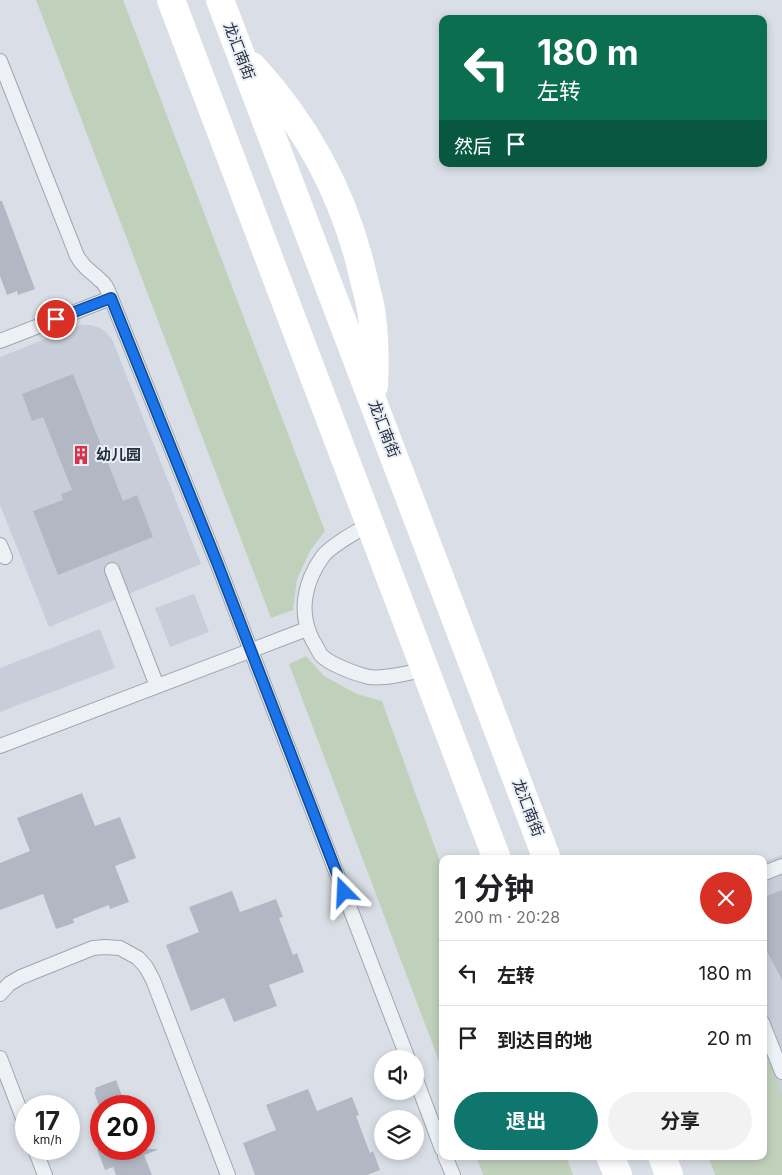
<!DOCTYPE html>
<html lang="zh">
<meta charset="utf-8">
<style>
:root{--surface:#fff;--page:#f2f2f2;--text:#202124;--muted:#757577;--line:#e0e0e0;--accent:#0f766e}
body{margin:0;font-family:Inter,"Noto Sans SC",sans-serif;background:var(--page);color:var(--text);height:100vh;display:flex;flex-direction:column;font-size:19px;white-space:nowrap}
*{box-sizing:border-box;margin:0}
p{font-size:16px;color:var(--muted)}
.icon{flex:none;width:28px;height:28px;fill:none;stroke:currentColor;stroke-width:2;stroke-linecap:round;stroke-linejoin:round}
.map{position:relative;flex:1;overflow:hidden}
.side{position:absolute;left:439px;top:855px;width:328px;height:305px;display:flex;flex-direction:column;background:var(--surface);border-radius:10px;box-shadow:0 2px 8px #0003}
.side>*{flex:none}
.hud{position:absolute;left:439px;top:15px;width:328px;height:152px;border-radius:10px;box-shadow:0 2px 8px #0003;background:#0b6e4f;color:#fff;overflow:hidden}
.tools{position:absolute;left:374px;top:1050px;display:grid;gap:10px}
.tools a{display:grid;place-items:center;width:50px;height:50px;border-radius:50%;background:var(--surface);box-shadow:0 2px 8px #0003;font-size:25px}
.speed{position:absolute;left:15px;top:1095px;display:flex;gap:10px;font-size:25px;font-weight:700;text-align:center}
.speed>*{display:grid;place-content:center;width:65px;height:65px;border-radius:50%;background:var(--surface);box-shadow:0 2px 8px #0003;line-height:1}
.speed small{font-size:12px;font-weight:400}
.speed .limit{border:8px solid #d22;background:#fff;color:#111}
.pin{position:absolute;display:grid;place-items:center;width:42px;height:42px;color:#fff;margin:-21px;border:2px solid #fff;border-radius:50%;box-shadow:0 1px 5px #0007}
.me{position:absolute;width:55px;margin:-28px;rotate:339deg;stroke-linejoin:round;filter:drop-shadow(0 0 4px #0008)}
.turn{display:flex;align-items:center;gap:18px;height:105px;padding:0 15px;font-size:22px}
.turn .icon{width:65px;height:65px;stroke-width:2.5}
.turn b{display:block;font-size:35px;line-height:42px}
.then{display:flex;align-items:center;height:48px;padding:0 15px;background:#0003;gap:10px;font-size:19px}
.round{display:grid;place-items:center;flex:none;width:52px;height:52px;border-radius:26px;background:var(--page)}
.overview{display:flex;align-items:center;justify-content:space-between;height:85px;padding:0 15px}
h1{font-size:30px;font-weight:700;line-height:38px}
.action{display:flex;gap:10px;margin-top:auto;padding:10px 15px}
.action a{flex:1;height:58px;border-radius:30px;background:var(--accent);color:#fff;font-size:20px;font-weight:700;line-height:58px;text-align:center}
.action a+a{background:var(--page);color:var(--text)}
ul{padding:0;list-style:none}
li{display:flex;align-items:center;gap:15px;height:65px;padding:0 15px;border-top:1px solid var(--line)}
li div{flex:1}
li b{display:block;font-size:19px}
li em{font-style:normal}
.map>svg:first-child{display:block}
.built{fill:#c8ced9}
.green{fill:#c0d1bb}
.building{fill:#b1b8c4}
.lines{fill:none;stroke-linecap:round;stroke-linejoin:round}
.lane-casing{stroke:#9fa6b1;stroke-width:16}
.lane{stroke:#edf0f5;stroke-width:14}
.secondary{stroke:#fff;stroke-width:28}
.route-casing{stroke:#114b97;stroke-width:12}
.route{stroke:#1a73e8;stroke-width:9}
.labels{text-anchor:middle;stroke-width:4;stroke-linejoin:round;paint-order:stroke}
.street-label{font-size:15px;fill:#232d3e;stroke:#eaeef5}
.poi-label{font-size:15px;font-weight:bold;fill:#232d3e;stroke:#eaeef5;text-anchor:start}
</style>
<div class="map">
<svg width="782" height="1175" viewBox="0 0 782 1175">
<rect width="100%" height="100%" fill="#dadfe7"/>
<path class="built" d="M81 325H90L98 327 105 331 112 339 201 564 49 627 0 505V357Z
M194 594 209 632 170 647 155 608Z
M100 629 115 668 0 712V668Z
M782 855V1094L763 1044V862Z"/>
<path class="green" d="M36 0H123L325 531 310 551 297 579 293 610 271 618Z
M306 656 324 676 357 694 382 701 442 867V1069L289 664Z
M763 1044 782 1094V1175H715L708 1156H762Z
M476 1156H566L573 1175H483Z"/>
<path class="building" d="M0 201H2L35 289 18 295 17 291 7 295 0 276Z
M73 374 123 501 137 495 153 537 58 575 33 511 63 500 61 494 72 490 43 417 32 421 22 394Z
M82 793 95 826 120 817 136 858 115 866 129 902 110 909 109 905 73 919 74 923 56 929 43 894 0 910V863L30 851 17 818Z
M782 890V980L762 942V898Z
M232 891 240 912 276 899 283 917 279 918 293 955 297 953 304 972 269 985 277 1006 234 1022 224 998 191 1011 166 945 199 932 189 907Z
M116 1080 126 1106H99L94 1092 96 1091 95 1088Z
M308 1089 317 1111 352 1097 359 1115 356 1116 370 1153 373 1151 380 1170 367 1175H255L243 1143 276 1130 266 1105Z
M97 1149H157V1150L144 1155 152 1175H116L113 1167 105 1170Z"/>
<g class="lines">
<g class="lane-casing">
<path id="lane" d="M0 61 77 256C85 270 90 270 100 280 106 284 108 291 111 298L218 565 408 1059
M0 341 111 298
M370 524C356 532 333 544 323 556 304 582 298 613 313 641 316 645 318 651 321 655 329 664 356 674 369 677 383 679 411 673 425 669
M0 545 5 557
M112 570 157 686
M0 746 307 629
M762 874 782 866
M0 994 9 984 21 977 93 948 105 947 120 948 138 958 146 967 153 980 228 1175
M762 1022 782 1072
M0 1058 26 1126
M415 1077 442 1149
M35 1149 45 1175
M445 1156 453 1175"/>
</g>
<use href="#lane" class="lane"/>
<path class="secondary" d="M171 0 497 859
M220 0 547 859
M252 66C309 128 346 198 364 280 367 292 371 305 372 317 375 340 375 363 374 386
M610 1156 618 1175
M662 1156 669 1175"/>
</g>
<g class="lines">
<g class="route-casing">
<path id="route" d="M56 319 111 298 218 565 344 892"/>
</g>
<use href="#route" class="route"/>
</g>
<defs>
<g id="building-bare" transform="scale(1.5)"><path d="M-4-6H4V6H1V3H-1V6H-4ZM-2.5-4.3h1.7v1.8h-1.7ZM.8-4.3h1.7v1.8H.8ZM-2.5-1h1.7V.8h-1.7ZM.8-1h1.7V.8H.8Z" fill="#da3148" stroke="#eaeef5" stroke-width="2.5" paint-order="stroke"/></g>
</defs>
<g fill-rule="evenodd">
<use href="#building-bare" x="81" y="455"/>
</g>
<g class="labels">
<g class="street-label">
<text transform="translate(239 51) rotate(69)" y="5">龙汇南街</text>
<text transform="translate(384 429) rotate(69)" y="5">龙汇南街</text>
<text transform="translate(528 808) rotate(69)" y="5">龙汇南街</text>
</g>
<g class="poi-label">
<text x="96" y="460">幼儿园</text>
</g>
</g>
</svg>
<div class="tools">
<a><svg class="icon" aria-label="sound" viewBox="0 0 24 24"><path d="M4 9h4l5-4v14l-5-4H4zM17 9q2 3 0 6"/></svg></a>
<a><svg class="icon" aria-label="layers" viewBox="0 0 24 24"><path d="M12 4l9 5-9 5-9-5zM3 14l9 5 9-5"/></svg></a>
</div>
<div class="speed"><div>17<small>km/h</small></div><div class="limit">20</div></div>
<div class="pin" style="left:56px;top:319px;background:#d93025"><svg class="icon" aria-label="arrive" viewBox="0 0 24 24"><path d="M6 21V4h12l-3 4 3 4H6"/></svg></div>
<svg class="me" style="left:344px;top:892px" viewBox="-20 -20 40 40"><path d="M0-17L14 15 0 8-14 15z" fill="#1a73e8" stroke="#fff" stroke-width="4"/></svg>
<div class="hud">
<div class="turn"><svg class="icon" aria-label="left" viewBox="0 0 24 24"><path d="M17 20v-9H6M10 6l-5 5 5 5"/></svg><div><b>180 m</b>左转</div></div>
<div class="then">然后<svg class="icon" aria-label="arrive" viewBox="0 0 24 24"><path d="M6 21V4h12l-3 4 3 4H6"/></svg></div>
</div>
<section class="side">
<div class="overview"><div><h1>1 分钟</h1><p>200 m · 20:28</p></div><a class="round" style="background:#d93025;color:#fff"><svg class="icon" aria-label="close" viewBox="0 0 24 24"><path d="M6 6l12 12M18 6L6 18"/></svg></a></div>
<ul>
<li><svg class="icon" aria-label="left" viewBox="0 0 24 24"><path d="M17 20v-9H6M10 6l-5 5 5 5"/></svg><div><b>左转</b></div><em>180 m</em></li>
<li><svg class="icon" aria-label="arrive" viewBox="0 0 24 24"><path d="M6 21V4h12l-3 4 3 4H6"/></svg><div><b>到达目的地</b></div><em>20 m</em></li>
</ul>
<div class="action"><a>退出</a><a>分享</a></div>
</section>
</div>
